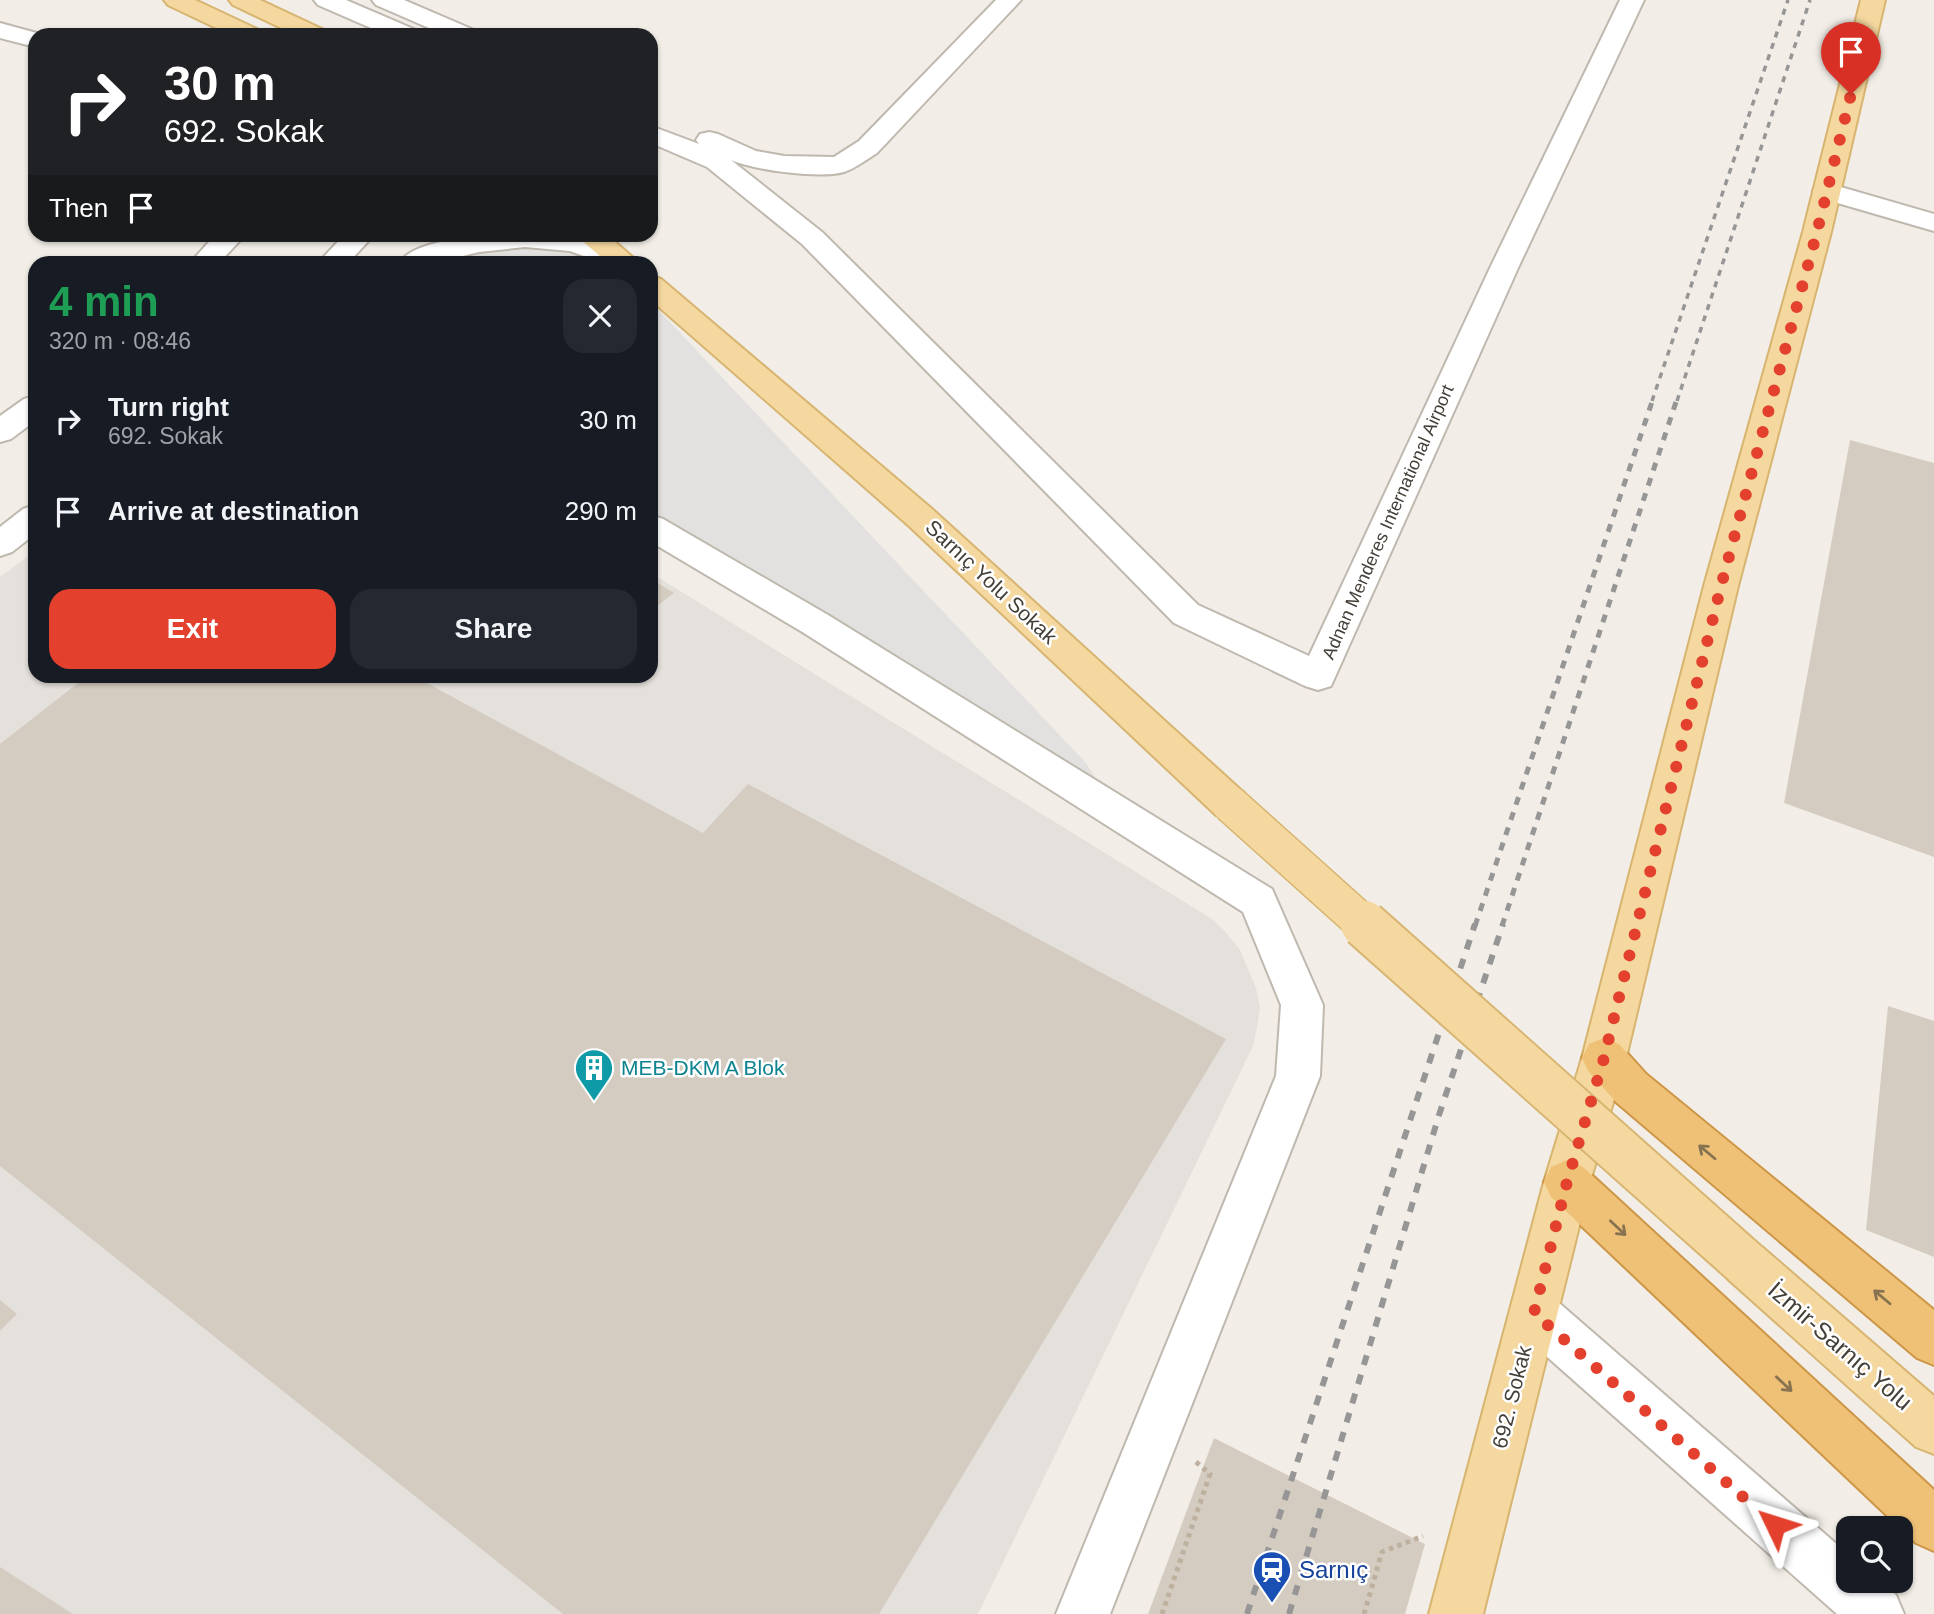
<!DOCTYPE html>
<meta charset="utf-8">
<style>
:root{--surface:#171b24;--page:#242831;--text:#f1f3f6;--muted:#9ea1a6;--accent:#e3412d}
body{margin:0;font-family:Helvetica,sans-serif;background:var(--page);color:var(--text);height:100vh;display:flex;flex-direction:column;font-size:26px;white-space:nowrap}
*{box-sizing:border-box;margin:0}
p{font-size:23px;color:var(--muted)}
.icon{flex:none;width:38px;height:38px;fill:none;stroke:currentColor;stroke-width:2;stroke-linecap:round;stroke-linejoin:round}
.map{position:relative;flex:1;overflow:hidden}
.panel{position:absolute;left:28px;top:256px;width:630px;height:427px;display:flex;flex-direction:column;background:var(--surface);border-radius:21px;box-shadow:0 2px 5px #0004}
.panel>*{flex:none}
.hud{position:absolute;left:28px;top:28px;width:630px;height:214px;border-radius:21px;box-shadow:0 2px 5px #0004;background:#202124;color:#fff;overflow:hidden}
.tools{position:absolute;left:1836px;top:1516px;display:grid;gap:14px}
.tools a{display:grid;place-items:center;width:77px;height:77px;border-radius:14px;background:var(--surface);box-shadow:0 2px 5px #0004;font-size:35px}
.pin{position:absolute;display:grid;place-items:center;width:60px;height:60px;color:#fff;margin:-72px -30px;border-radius:50% 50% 50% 0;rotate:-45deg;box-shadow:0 0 7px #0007}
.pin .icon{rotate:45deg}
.me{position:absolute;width:77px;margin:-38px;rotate:311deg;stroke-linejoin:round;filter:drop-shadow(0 0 5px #0008)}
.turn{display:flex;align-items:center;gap:24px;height:147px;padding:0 21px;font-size:32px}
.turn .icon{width:91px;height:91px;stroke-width:2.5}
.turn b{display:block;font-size:49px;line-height:60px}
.then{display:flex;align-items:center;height:66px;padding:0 21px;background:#0003;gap:14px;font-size:26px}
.round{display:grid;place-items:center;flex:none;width:74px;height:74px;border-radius:21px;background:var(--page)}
.head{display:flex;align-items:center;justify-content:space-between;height:119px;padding:0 21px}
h1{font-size:42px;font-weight:700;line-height:52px;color:#1e9e55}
.action{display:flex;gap:14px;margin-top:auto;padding:14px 21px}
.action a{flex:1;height:80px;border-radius:21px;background:var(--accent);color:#fff;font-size:28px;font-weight:700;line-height:80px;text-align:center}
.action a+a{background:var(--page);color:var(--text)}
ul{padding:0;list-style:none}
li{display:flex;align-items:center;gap:21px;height:91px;padding:0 21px}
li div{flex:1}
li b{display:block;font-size:26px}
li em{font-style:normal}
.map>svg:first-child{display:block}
.industrial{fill:#e4e0dc}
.parking{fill:#e3e1df}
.building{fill:#d5ccc1}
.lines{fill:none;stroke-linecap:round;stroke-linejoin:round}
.minor-casing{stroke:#bfb8ae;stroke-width:4}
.major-casing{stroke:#d7b470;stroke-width:4}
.highway-casing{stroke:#cd9646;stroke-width:4}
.path{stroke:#bdb09e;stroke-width:5;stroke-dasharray:4.5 4.5;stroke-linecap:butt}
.minor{fill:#fff;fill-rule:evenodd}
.major{fill:#f4d89f;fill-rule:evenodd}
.highway{fill:#efc176;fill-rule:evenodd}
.rail-far2{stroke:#969696;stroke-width:3.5;stroke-dasharray:6 6;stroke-linecap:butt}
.rail-far1{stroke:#969696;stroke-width:5;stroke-dasharray:8 8;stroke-linecap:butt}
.rail{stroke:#969696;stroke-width:6;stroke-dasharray:10 10;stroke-linecap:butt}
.major-bridge-far1-casing{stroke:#d7b470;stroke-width:39;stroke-linecap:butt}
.major-bridge-casing{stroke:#d7b470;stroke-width:50;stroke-linecap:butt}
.major-bridge-far1{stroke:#f4d89f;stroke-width:36}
.major-bridge{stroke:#f4d89f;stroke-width:46}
.oneway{stroke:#887350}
.route{stroke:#e3412d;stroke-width:12;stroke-dasharray:0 21.6}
.labels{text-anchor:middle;stroke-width:5;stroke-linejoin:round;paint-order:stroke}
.far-street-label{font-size:18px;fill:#443f37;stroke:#fff}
.street-label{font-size:21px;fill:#443f37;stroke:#fff}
.culture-label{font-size:21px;fill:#0d838f;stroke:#fff;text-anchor:start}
.near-street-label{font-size:24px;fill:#443f37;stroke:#fff}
.near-transit-label{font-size:24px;fill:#164399;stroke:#fff;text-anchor:start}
</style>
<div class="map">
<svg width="1934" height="1614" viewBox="0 0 1934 1614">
<rect width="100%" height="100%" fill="#f2eee7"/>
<path class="industrial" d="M35 551V676H651V573L1212 919 1224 930 1240 950 1256 988 1260 1009 1254 1044 978 1614H0V577Z"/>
<path class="parking" d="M539 246 571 248 611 262H441L507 247Z
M651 302 1086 763 1108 798 651 513Z"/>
<path class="building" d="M1850 440 1934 463V857L1784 803Z
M653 580 674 593 653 609 651 582Z
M87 676H414L703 833 748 784 1226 1039 879 1614H563L0 1166V744Z
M1888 1006 1934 1021V1257L1866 1230Z
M0 1300 17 1314 0 1331Z
M1214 1438 1425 1544 1405 1614H1148Z
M0 1567 73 1614H0Z"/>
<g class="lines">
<g class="minor-casing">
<path id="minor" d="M314 0H346L416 30 419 35H387L318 5Z
M372 0H404L474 30 477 35H445L376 5Z
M996 0H1021L877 153C867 159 856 168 844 172 819 179 754 170 731 160L822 232 1198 605 1309 656 1490 268 1620 0H1644L1518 268 1331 686 1318 690 1305 686 1174 623 802 244 707 167 651 143V126L699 144 696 140 700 134 709 132 718 134 756 151 784 156 834 157 859 141Z
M0 23 44 35H35V47L0 38Z
M1827 183 1934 214V231L1817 197 1813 191 1817 185Z
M216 234H246L220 262H191Z
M345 234H375L349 262H319Z
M572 234C592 240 623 244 635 262H600L570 251 525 247 479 252 439 262H400C421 231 536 234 572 234Z
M35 396V421L11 439 0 442V416L24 399Z
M35 505V534L12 552 0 556V527L23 509Z
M651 515 663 519 828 615 1272 889 1323 1005 1320 1076 1110 1614H1056L1276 1076 1281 1005 1243 912 804 633 651 542Z
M1534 1289 1551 1296 1848 1554V1580H1879L1896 1595 1904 1614H1837L1517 1330 1510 1313 1517 1296Z"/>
</g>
<g class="major-casing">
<path id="major" d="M164 0H195L259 30 262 35H231L168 5Z
M229 0H260L324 30 327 35H296L233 5Z
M1861 0H1885L1831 232 1738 586 1626 1058 1590 1182 1483 1614H1429L1544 1182 1582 1058 1704 586 1803 232Z
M574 234H606L638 262H607Z
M651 276 661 279 932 509 1244 793 1249 804 1244 815 1230 820 1216 815 908 525 651 300Z
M1745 1240 1762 1247 1934 1396V1454L1916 1447 1728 1279 1722 1263 1728 1247Z"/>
</g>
<g class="highway-casing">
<path id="highway" d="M1604 1038 1619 1044 1646 1074 1934 1310V1365L1917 1358 1616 1102 1589 1072 1582 1058 1589 1044Z
M1567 1160 1583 1167 1934 1490V1551L1916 1543 1551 1197 1544 1182 1551 1167Z"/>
</g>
<path class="path" d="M1162 1614 1210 1474 1195 1461
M1364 1614 1382 1552 1423 1536"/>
<use href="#minor" class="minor"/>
<use href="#major" class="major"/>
<use href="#highway" class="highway"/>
<path class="rail-far2" d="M1652 401 1788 0
M1677 401 1810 0"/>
<path class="rail-far1" d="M1475 926 1653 399
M1502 926 1677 399"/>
<path class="rail" d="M1247 1614 1475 924
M1289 1614 1439 1115 1503 924"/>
<g class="major-bridge-far1-casing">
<path id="major-bridge-far1" d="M1230 804 1366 926"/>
</g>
<g class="major-bridge-casing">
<path id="major-bridge" d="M1364 924 1745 1263"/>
</g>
<use href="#major-bridge-far1" class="major-bridge-far1"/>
<use href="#major-bridge" class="major-bridge"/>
</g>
<defs><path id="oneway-shaft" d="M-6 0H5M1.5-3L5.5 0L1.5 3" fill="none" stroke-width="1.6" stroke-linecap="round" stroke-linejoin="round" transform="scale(1.75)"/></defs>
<g class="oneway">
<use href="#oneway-shaft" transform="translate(1707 1152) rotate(-140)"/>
<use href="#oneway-shaft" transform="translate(1618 1228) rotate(43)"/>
<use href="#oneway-shaft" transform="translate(1882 1297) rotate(-140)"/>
<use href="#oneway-shaft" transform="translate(1784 1384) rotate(43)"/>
</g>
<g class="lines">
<path class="route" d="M1775 1525 1534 1313 1567 1182 1604 1058 1721 586 1817 232 1851 94"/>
</g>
<defs>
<g id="building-pin" transform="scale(2.0125)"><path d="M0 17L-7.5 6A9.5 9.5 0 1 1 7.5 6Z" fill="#0f9aa8" stroke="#fff"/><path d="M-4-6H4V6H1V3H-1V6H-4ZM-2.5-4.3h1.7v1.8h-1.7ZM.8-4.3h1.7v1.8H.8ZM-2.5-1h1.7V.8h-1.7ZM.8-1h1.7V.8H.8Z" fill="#fff"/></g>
<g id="station-pin" transform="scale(2.0125)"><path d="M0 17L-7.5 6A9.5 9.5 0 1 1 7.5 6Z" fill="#1a4fb4" stroke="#fff"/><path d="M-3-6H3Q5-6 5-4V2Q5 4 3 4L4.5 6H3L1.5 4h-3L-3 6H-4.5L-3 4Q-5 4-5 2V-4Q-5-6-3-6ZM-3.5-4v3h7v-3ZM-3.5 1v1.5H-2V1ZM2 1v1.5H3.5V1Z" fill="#fff"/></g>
</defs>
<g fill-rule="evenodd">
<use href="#building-pin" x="594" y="1068"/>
<use href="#station-pin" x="1272" y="1570"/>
</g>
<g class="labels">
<g class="far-street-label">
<text transform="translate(1388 522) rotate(-66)" y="6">Adnan Menderes International Airport</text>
</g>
<g class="street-label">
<text transform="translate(991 582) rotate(43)" y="7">Sarnıç Yolu Sokak</text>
<text transform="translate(1512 1397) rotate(-76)" y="7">692. Sokak</text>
</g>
<g class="culture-label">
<text x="621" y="1075">MEB-DKM A Blok</text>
</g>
<g class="near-street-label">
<text transform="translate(1840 1346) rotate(41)" y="8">İzmir-Sarnıç Yolu</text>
</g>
<g class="near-transit-label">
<text x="1299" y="1578">Sarnıç</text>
</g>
</g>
</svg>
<div class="tools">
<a><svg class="icon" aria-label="search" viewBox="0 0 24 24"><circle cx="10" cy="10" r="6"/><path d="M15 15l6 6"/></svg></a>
</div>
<div class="pin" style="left:1851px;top:94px;background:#d93025"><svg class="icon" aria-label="arrive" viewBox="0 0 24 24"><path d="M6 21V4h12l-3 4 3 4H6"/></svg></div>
<svg class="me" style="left:1775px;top:1525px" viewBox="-20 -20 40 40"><path d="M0-17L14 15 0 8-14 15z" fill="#e3412d" stroke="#fff" stroke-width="4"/></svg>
<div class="hud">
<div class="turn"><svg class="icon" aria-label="right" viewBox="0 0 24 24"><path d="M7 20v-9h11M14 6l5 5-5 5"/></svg><div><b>30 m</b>692. Sokak</div></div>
<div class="then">Then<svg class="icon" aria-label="arrive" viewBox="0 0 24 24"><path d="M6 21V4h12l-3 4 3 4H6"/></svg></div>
</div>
<section class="panel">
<div class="head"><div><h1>4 min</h1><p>320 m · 08:46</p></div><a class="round"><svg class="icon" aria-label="close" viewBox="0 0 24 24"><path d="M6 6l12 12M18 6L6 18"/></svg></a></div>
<ul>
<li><svg class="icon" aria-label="right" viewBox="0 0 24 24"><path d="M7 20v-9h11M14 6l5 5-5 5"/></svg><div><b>Turn right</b><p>692. Sokak</p></div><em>30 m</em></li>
<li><svg class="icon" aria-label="arrive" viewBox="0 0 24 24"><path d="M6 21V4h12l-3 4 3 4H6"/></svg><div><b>Arrive at destination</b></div><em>290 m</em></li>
</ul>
<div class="action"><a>Exit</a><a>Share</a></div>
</section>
</div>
